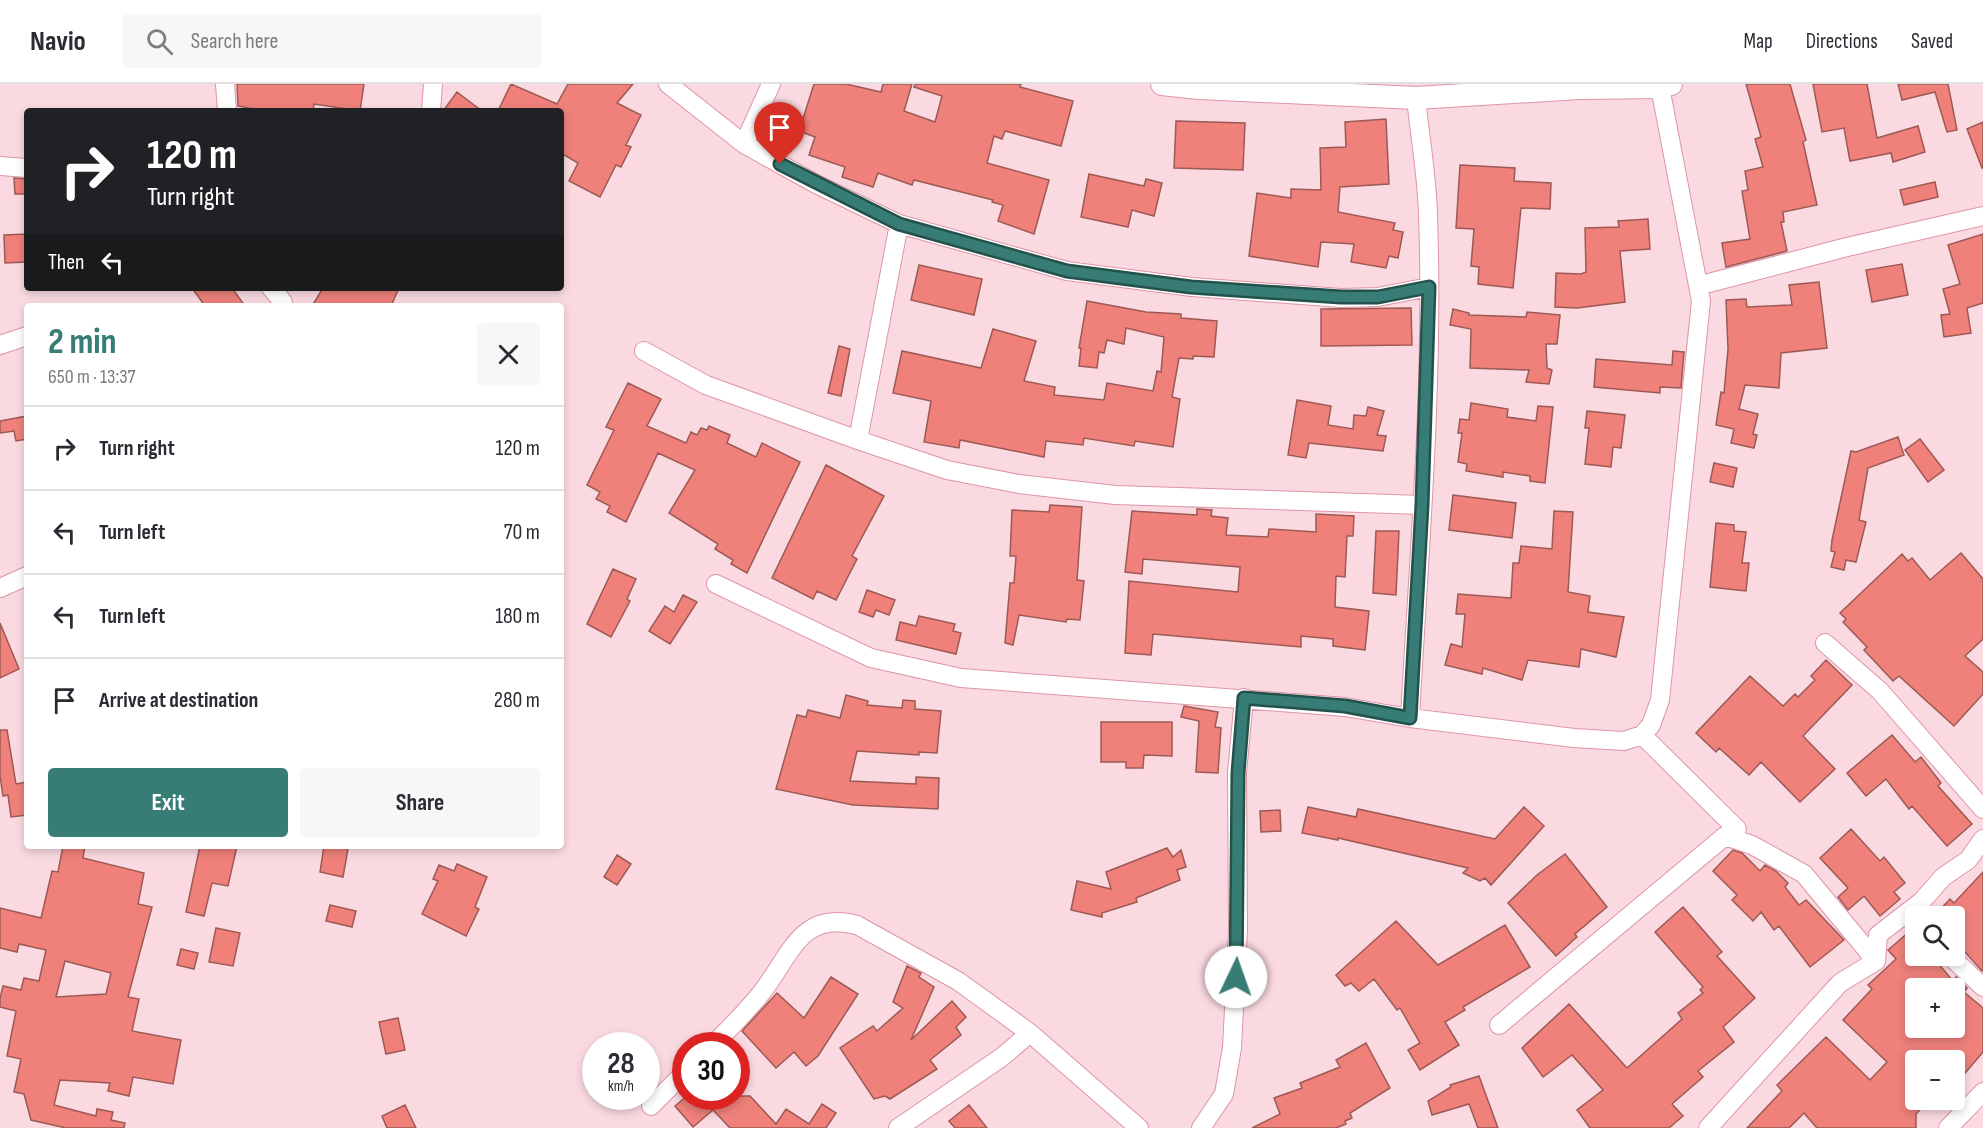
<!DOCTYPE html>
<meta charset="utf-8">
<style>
:root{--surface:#fff;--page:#f7f7f7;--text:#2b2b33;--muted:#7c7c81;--line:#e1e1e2;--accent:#377d75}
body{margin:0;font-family:"Sofia Sans Condensed",sans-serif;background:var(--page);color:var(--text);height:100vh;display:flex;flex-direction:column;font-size:22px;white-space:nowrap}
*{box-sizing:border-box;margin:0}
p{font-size:20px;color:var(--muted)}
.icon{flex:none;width:33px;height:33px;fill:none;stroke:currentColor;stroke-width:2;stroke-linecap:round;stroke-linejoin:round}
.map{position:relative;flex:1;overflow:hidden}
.side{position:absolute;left:24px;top:219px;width:540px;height:546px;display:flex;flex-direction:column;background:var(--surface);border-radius:6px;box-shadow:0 3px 9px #0003}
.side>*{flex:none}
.hud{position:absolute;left:24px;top:24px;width:540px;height:183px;border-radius:6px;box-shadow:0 3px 9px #0003;background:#202124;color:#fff;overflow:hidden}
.buttons{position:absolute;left:1905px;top:822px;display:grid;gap:12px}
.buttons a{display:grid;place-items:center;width:60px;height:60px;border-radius:6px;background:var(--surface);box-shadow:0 3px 9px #0003;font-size:30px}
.speed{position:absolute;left:582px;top:948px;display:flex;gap:12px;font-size:30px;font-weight:700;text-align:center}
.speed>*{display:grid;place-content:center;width:78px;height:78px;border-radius:50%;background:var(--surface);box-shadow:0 3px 9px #0003;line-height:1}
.speed small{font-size:15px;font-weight:400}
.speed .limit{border:9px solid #d22;background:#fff;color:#111}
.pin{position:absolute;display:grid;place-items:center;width:51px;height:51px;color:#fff;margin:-62px -26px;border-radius:50% 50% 50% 0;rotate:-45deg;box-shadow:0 0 6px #0007}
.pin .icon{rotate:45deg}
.me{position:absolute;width:66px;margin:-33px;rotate:3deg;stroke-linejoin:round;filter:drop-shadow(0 0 4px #0008)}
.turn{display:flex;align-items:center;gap:21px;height:126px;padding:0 24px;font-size:27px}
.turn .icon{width:78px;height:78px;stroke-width:2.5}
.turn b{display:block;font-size:42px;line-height:51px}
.then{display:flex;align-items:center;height:57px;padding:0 24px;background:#0003;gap:12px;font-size:22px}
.round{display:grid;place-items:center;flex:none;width:63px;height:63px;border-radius:6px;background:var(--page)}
.headline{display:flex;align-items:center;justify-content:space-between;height:102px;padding:0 24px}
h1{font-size:36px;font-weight:700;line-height:45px;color:var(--accent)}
.primary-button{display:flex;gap:12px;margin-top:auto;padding:12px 24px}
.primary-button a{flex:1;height:69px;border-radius:6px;background:var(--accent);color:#fff;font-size:24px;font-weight:700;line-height:69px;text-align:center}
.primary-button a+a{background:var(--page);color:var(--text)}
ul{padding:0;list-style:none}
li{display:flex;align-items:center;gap:18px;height:84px;padding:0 24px;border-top:2px solid var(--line)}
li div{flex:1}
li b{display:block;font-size:22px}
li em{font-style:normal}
header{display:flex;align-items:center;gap:36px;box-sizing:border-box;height:84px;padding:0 30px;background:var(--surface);border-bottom:2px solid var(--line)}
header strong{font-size:28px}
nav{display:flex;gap:33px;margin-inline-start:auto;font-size:21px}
.search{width:420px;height:54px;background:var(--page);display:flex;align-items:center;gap:15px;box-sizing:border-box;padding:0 21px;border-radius:6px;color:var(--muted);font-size:22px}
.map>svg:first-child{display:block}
.building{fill:#ef807a;stroke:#9d5955;stroke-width:1.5;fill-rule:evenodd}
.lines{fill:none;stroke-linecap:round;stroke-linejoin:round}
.minor-casing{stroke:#de95a6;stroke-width:20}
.tertiary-casing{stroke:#de95a6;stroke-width:24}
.minor{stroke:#fff;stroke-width:18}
.tertiary{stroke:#fff;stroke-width:22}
.route-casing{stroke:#24514c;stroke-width:15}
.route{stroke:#377d75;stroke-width:10}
</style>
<header>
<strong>Navio</strong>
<div class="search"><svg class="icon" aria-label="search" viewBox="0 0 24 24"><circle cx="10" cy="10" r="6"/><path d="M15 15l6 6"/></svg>Search here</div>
<nav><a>Map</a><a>Directions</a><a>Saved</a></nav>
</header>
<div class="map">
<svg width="1983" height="1044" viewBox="0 0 1983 1044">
<rect width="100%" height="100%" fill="#fadae0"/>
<path class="building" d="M237 0H364L360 27 314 20 313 27H264L238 22Z
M511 0 557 20 568 0H633L617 19 641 31 626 61 631 63 621 83 616 81 600 113 569 97 578 79 561 69V27H498Z
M814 0H846L881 8 883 0H912L904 27 935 38 942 12 914 3 915 0H1021L1020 3 1073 17 1061 62 1005 47 1002 55 994 52 987 79 1049 96 1034 150 998 137 1003 121 992 118 993 116 914 96 912 101 878 89 873 103 842 93 845 83 809 71 815 53 799 47Z
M1746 0H1790L1806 56 1803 58 1817 121 1783 128 1784 138H1781L1787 167 1726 183 1722 159 1750 155 1742 107 1748 106 1745 87 1763 83 1755 55 1761 53Z
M1813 0H1867L1877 54 1918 42 1925 68 1893 78 1891 69 1850 77 1844 44 1822 48Z
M1898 0H1948L1957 46 1947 48 1935 8 1902 16Z
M457 8 482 27H443Z
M1386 35 1389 100 1340 103 1338 128 1395 139 1393 146 1403 148 1398 174 1389 172 1386 184 1351 178 1354 160 1321 158 1318 183 1249 172 1257 109 1291 114V105L1321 106 1320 64 1346 63 1345 38Z
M1176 37 1245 39 1243 86 1174 84Z
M1983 38V84H1982L1967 45Z
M1460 81 1515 84 1514 97 1551 99 1550 125 1521 124 1513 204 1478 200 1479 183 1471 182 1474 145 1456 144Z
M1089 90 1144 102 1146 95 1162 99 1154 132 1132 126 1128 143 1081 133Z
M14 94 27 95V110H15Z
M1935 98 1938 113 1904 121 1900 106Z
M1648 135 1650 165 1620 167 1625 218 1577 224 1555 223 1556 189 1581 190 1586 188 1585 144 1619 143 1618 137Z
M27 150V178L5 179 4 151Z
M1983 150V219L1967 224 1971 249 1944 253 1941 231 1950 230 1943 205 1960 200 1948 161Z
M1902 180 1908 211 1872 218 1866 186Z
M919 181 982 195 974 231 911 216Z
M1819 198 1827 264 1781 269 1779 304 1745 301 1739 325 1758 330 1753 350 1757 351 1754 364 1731 359 1734 345 1716 341 1721 308 1724 309 1728 265 1726 216 1746 215 1747 223 1792 221 1789 201Z
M192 204H232L245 222H205Z
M323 204H399L391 222H312Z
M1087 217 1146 228 1181 230V234L1217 237 1214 273 1193 272V275L1179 274 1172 313 1180 315 1173 363 1135 357 1134 362 1084 354 1083 361 1046 357 1044 373 960 356 959 364 924 358 931 317 893 309 902 267 981 284 993 245 1036 257 1024 297 1055 303 1054 311 1104 316 1107 299 1153 307 1157 287 1161 288 1164 253 1126 244 1124 260 1107 256 1104 269 1099 268 1097 284 1079 282 1081 264H1079Z
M1411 224 1412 261 1321 262V225Z
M1453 225 1469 229V231L1526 233 1527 228 1560 231 1557 260H1546L1547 284 1552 286 1549 300 1526 298 1529 286 1470 284 1471 245 1450 241Z
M839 262 850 265 841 312 828 309Z
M1673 267 1684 268 1681 304 1660 303V309L1594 303 1596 275 1672 281Z
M628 299 661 315 647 342 686 359 691 348 697 351 701 344 707 346 709 342 730 351 727 359 756 373 762 359 800 378 747 489 731 480 733 476 715 465 718 460 669 429 695 386 658 369 626 438 607 428 610 422 596 415 600 408 587 401 614 346 606 343Z
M1297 316 1331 322 1328 341 1353 345 1354 331 1366 332 1368 323 1384 327 1377 351 1386 352 1383 367 1309 359 1306 374 1288 371Z
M1471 319 1508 325 1507 333 1536 337 1538 322 1553 323 1545 399 1530 397V392L1503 388V393L1466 387 1467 380 1458 378 1462 349H1458L1460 335 1469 336Z
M1587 327 1625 331 1621 364 1613 363 1611 383 1585 380 1589 344H1585Z
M27 332V355L16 357 14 347 0 349V337Z
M1898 353 1904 371 1868 384 1859 436 1866 438 1856 478 1846 476 1844 486 1831 483 1835 468 1831 467 1832 456 1851 367 1856 368Z
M1920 355 1944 386 1928 398 1905 366Z
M1714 379 1737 384 1733 403 1710 398Z
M826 381 884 412 852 472 857 475 836 516 817 507 813 515 772 494Z
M1453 411 1516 419 1512 454 1449 446Z
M1050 421 1082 423 1077 496 1084 497 1080 536 1067 535 1066 538 1019 531 1013 561 1005 559 1010 499H1014L1016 472H1010L1012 426 1049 428Z
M1197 425 1212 426 1211 432 1228 434 1226 451 1268 453 1269 445 1316 448V430L1354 432 1353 452H1347L1345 493 1336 492 1335 523 1369 527 1365 566 1333 562V555L1301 552V563L1153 550 1151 571 1125 569 1129 497 1238 508 1240 483 1143 475 1142 490 1125 488 1132 427 1197 431Z
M1554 427 1573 428 1568 508 1590 512 1588 528 1624 533 1616 573 1581 565 1579 583 1528 576 1522 596 1483 584 1482 590 1445 581 1451 560 1462 563 1465 530H1456L1458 510 1511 514 1513 479H1519L1521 462 1552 465Z
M1716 439 1734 441V447L1746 448 1742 479H1749L1746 507 1710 503Z
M1376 447H1399L1396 511 1373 509Z
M1961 469 1983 495V555L1965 572 1983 588V610L1954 642 1899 592 1893 597 1864 566 1867 563 1843 538 1846 535 1840 529 1902 470 1908 477 1912 474 1930 496Z
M613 485 636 495 627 515 630 517 611 553 587 540Z
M867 506 895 516 889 531 876 526 873 533 859 528Z
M683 511 697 518 670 560 649 547 665 522 674 528Z
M919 532 955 540 953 547 961 549 956 570 896 556 900 538 916 542Z
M0 539 19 585 0 594Z
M1826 576 1852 601 1803 652 1835 685 1800 718 1761 678 1749 691 1719 664 1716 668 1696 649 1750 592 1783 622 1795 610 1798 613 1815 596 1811 592Z
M846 611 868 617 867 621 902 624 903 616 915 617V625L941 627 937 669 919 668V671L857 667 850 697 916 700V693L939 694 938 725 853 721 776 705 797 631 806 633 808 626 840 634Z
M1184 622 1218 628 1215 643 1221 644 1218 689 1196 688 1199 637 1181 633Z
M1101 638H1172V672L1144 671 1143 684H1126V678H1101Z
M0 646H7L16 700 27 698V731L11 733 8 711 3 712 0 692Z
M1892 651 1915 678 1921 673 1941 699 1938 702 1972 740 1947 762 1912 722 1909 725 1886 695 1866 712 1847 689Z
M1308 723 1356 733 1358 725 1495 755 1524 723 1544 742 1491 801 1485 794 1480 797 1463 789 1468 784 1338 754V756L1302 749Z
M1280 726 1281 747 1261 748 1260 727Z
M1851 745 1880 777 1884 773 1905 799 1894 808 1900 815 1880 832 1864 812 1848 826 1838 813 1848 804 1820 774Z
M63 762H85L83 774 144 789 138 820 152 823 128 913 139 915 132 947 181 956 173 1000 133 993 129 1012 108 1007 110 999 60 996 54 1021 96 1032 97 1025 113 1028 111 1036 125 1039 124 1044H66L31 1036 24 1010 14 1008 21 975 7 972 16 927 0 923V914L3 902 21 906 24 894 39 897 46 866 19 860 17 868 0 864V824L41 834 52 787 58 788ZM65 877 111 889 106 910 56 913Z
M200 762H237L228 802 212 799 204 832 186 828Z
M324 762 348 765 343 793 320 788Z
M1167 764 1173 773 1181 766 1186 783 1177 786 1180 796 1136 814 1137 818 1102 829V833L1071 826 1077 797 1111 805 1106 788Z
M1733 766 1742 769 1760 787 1765 781 1776 787 1788 799 1785 803 1799 821 1806 816 1844 856 1810 883 1779 842 1774 846 1761 828 1753 837 1732 816 1737 811 1713 787Z
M1565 770 1607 823 1575 850 1577 853 1556 872 1508 819 1537 791Z
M617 771 631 780 617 801 604 793Z
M457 780 487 793 475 823 479 825 466 852 422 830 438 797 433 795 439 781 454 787Z
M1983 788V886L1982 887 1954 856V832H1934L1950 815 1954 819Z
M330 821 356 827 352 843 326 837Z
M1683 823 1722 868 1717 872 1755 914 1723 943 1734 958 1698 987 1703 993 1672 1020 1683 1032 1669 1044H1590L1577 1026 1603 1006 1572 971 1543 993 1522 964 1569 920 1627 984 1682 935 1678 929 1703 909 1700 906 1703 903 1655 848Z
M1396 837 1438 881 1505 841 1530 883 1463 923 1465 926 1445 938 1459 961 1420 986 1408 966 1420 959 1400 924 1397 926 1374 895 1359 907 1351 899 1345 902 1336 891Z
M1916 842V872H1932L1953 897 1956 893 1967 904 1964 908 1983 924V968L1954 1002V976H1916V1016H1929L1916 1030V1044H1817L1804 1029 1789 1044H1747L1782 1007 1777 1001 1826 953 1870 996 1887 978 1843 936 1872 905 1868 901 1896 875 1888 866ZM1916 904H1954V944H1916Z
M216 844 240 849 233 882 209 878Z
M181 865 198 869 194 885 177 881Z
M907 882 921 889 919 893 934 903 911 956 952 917 966 933 956 943 961 951 930 976 937 985 890 1015 885 1012 874 1015 840 964 873 942 877 947 903 924 893 918Z
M831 893 858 910 818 972 806 982 794 968 776 984 742 947 777 909 804 934Z
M398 934 405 966 386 970 379 938Z
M1366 959 1390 1004 1350 1029 1352 1034 1345 1037 1346 1040 1336 1044H1252L1280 1030 1274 1014 1302 1004 1300 999 1340 983 1336 976Z
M1479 992 1498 1044H1478L1469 1020 1432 1031 1428 1017 1451 1003 1450 1001Z
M687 1012H750L776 1040 786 1025 809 1040 822 1020 836 1029 826 1044H730L713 1026 693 1043 675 1022Z
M405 1021 416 1044H387L382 1032Z
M969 1021 987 1044H955L949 1037Z"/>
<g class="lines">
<g class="minor-casing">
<path id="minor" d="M225 0 227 27
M668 0 744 60 816 100 899 140 1067 187 1192 203 1341 214 1378 213 1429 203
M431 27 433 0
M744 60 771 0
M0 82 27 84
M1701 201 1847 163 1983 132
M271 204 283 218
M0 261 27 252
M644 267 706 301 858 356 947 386 1019 400 1115 411 1422 421
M858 356 899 140
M716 500 871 574 961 594 1345 623 1410 634 1574 654 1624 657 1642 651 1651 641 1660 616 1701 217 1660 3
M0 504 27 492
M1825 559 1880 607 1983 725
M1410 634C1419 467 1434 299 1428 131 1427 92 1420 53 1416 14
M1642 651 1737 745 1725 752 1752 761 1804 790 1876 877
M1950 872 1983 903
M1499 941 1725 752
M712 962C730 944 747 927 762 908 791 871 801 826 857 841L958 897 1030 949 1139 1044
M651 1022 686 987
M898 1044 1002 973 1030 949
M1201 1044 1224 1010 1232 964 1238 846 1237 689 1244 614
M1708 1044 1840 899 1876 877 1878 851 1922 817 1943 793 1968 776 1983 755
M1948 1044 1983 1008"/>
</g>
<g class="tertiary-casing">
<path id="tertiary" d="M1162 0 1199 4 1416 14 1579 4 1660 3 1671 0"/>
</g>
<use href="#minor" class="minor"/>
<use href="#tertiary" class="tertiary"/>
</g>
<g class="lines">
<g class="route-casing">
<path id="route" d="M780 80 899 140 1067 187 1191 203 1341 213H1378L1429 203 1422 421 1410 634 1345 622 1244 614 1238 689 1236 893"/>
</g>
<use href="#route" class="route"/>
</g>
</svg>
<div class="buttons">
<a><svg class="icon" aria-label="search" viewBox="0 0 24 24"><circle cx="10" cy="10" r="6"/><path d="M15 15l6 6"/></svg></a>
<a>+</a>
<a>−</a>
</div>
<div class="speed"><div>28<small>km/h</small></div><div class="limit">30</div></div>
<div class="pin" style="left:780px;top:80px;background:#d93025"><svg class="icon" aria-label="arrive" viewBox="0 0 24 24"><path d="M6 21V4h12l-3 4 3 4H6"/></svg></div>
<svg class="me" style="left:1236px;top:893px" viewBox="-20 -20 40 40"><circle r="19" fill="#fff"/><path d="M0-13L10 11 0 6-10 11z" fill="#377d75"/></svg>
<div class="hud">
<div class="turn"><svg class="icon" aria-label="right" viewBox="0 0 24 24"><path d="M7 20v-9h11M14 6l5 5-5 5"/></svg><div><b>120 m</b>Turn right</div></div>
<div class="then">Then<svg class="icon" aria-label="left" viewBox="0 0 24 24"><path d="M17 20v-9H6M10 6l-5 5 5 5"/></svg></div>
</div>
<section class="side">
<div class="headline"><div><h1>2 min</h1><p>650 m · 13:37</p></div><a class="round"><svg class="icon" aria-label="close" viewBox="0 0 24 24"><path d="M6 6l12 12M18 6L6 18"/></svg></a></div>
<ul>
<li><svg class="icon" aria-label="right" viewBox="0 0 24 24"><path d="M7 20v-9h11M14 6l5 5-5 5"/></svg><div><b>Turn right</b></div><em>120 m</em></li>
<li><svg class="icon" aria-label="left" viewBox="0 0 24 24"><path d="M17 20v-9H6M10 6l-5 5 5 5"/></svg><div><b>Turn left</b></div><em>70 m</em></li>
<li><svg class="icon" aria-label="left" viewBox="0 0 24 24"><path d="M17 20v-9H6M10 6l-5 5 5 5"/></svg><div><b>Turn left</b></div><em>180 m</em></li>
<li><svg class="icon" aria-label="arrive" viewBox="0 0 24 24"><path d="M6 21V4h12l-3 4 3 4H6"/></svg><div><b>Arrive at destination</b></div><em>280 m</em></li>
</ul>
<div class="primary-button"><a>Exit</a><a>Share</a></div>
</section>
</div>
